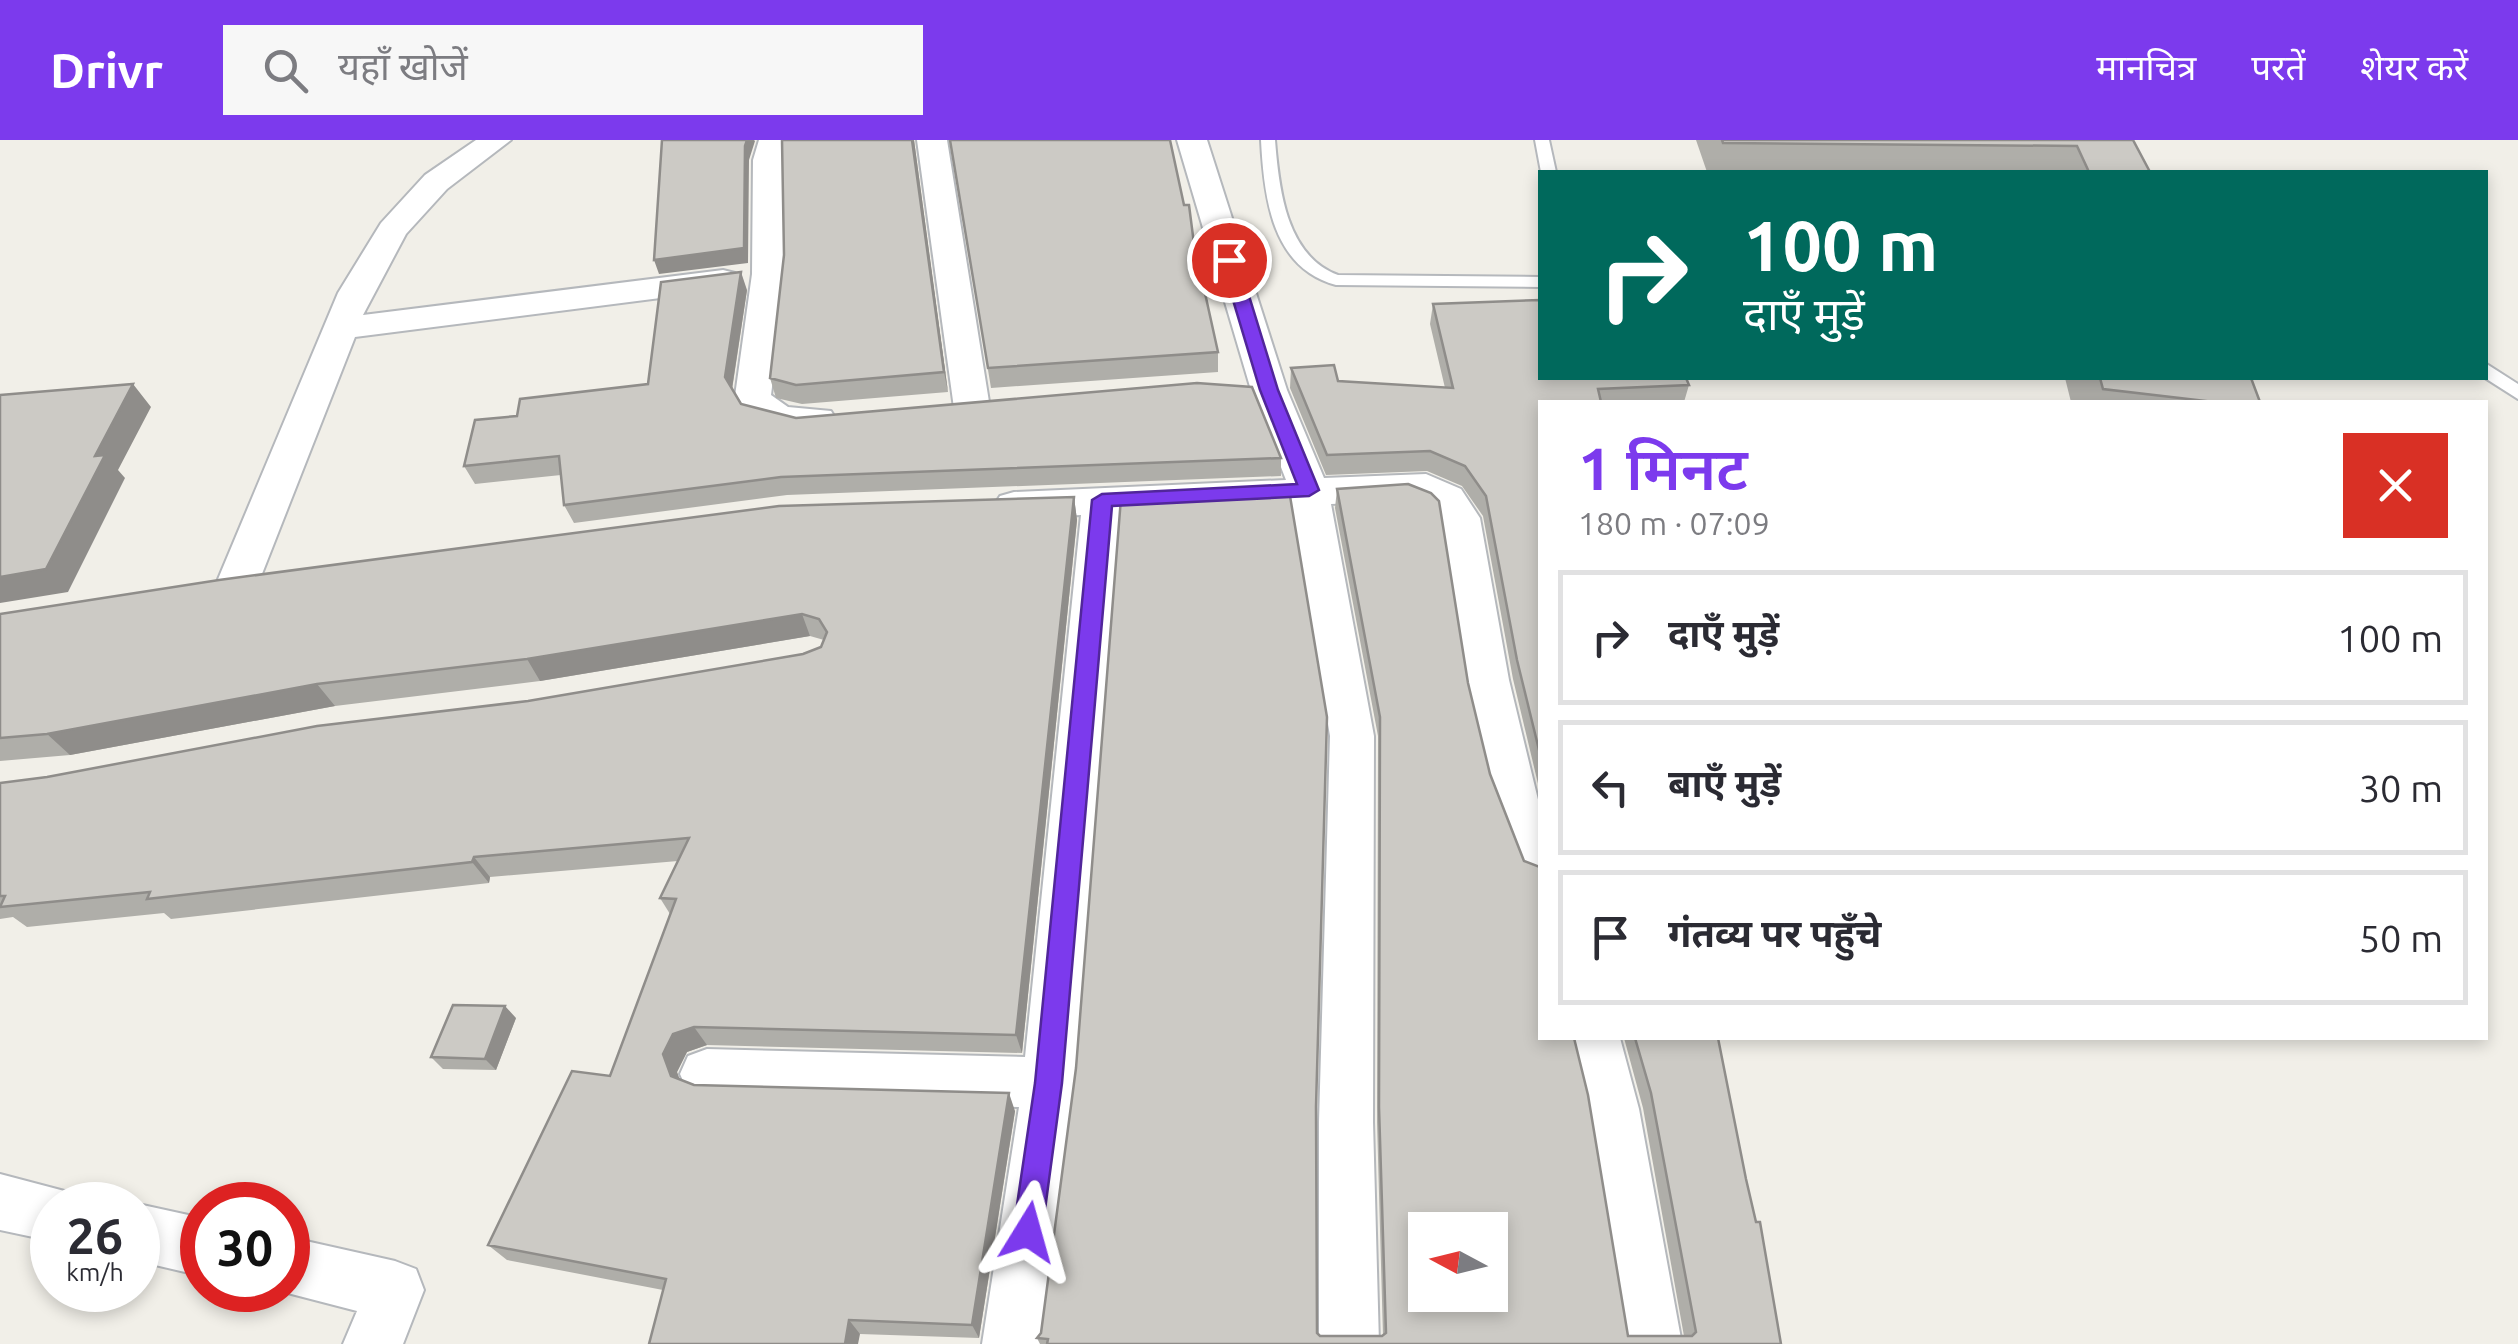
<!DOCTYPE html>
<html lang="hi">
<meta charset="utf-8">
<style>
:root{--surface:#fff;--page:#f7f7f7;--text:#2b2b33;--muted:#7c7c81;--line:#e1e1e2;--accent:#7c3aed}
body{margin:0;font-family:Ubuntu,"Noto Sans Devanagari",sans-serif;background:var(--page);color:var(--text);height:100vh;display:flex;flex-direction:column;font-size:38px;white-space:nowrap}
*{box-sizing:border-box;margin:0}
p{font-size:32px;color:var(--muted)}
.icon{flex:none;width:55px;height:55px;fill:none;stroke:currentColor;stroke-width:2;stroke-linecap:round;stroke-linejoin:round}
.map{position:relative;flex:1;overflow:hidden}
.drawer{position:absolute;left:1538px;top:260px;width:950px;height:640px;display:flex;flex-direction:column;background:var(--surface);border-radius:0px;box-shadow:0 5px 15px #0003}
.drawer>*{flex:none}
.top-card{position:absolute;left:1538px;top:30px;width:950px;height:210px;border-radius:0px;box-shadow:0 5px 15px #0003;background:#00695c;color:#fff;overflow:hidden}
.needle{width:65px;rotate:277deg}
.buttons{position:absolute;left:1408px;top:1072px;display:grid;gap:20px}
.buttons a{display:grid;place-items:center;width:100px;height:100px;border-radius:0px;background:var(--surface);box-shadow:0 5px 15px #0003;font-size:50px}
.speed{position:absolute;left:30px;top:1042px;display:flex;gap:20px;font-size:50px;font-weight:700;text-align:center}
.speed>*{display:grid;place-content:center;width:130px;height:130px;border-radius:50%;background:var(--surface);box-shadow:0 5px 15px #0003;line-height:1}
.speed small{font-size:25px;font-weight:400}
.speed .limit{border:15px solid #d22;background:#fff;color:#111}
.pin{position:absolute;display:grid;place-items:center;width:85px;height:85px;color:#fff;margin:-42px;border:5px solid #fff;border-radius:50%;box-shadow:0 2px 10px #0007}
.me{position:absolute;width:110px;margin:-55px;rotate:8deg;stroke-linejoin:round;filter:drop-shadow(0 0 8px #0008)}
.turn{display:flex;align-items:center;gap:35px;height:210px;padding:0 40px;font-size:45px}
.turn .icon{width:130px;height:130px;stroke-width:2.5}
.turn b{display:block;font-size:70px;line-height:85px}
.round{display:grid;place-items:center;flex:none;width:105px;height:105px;border-radius:0px;background:var(--page)}
.overview{display:flex;align-items:center;justify-content:space-between;height:170px;padding:0 40px}
h1{font-size:60px;font-weight:600;line-height:75px;color:var(--accent)}
ul{padding:0;list-style:none}
li{display:flex;align-items:center;gap:30px;height:135px;margin:0 20px 15px;padding:0 20px;border:5px solid var(--line);border-radius:0px}
li div{flex:1}
li b{display:block;font-size:38px}
li em{font-style:normal}
header{display:flex;align-items:center;gap:60px;box-sizing:border-box;height:140px;padding:0 50px;background:var(--accent);color:#fff}
header strong{font-size:48px}
nav{display:flex;gap:55px;margin-inline-start:auto;font-size:35px}
.search{width:700px;height:90px;background:var(--page);display:flex;align-items:center;gap:25px;box-sizing:border-box;padding:0 35px;border-radius:0px;color:var(--muted);font-size:38px}
.map>svg:first-child{display:block}
.lines{fill:none;stroke-linecap:round;stroke-linejoin:round}
.service-casing{stroke:#b5b8bc;stroke-width:4}
.minor-casing{stroke:#b5b8bc;stroke-width:4}
.service{fill:#fff;fill-rule:evenodd}
.minor{fill:#fff;fill-rule:evenodd}
.wall{fill:#afaea9}
.shaded-wall{fill:#8f8d8a}
.building{fill:#cccac5;stroke:#8f8d8a;stroke-width:2.5;fill-rule:evenodd}
.route{fill:#7c3aed;stroke:#51269a;stroke-width:2.5}
</style>
<header>
<strong>Drivr</strong>
<div class="search"><svg class="icon" aria-label="search" viewBox="0 0 24 24"><circle cx="10" cy="10" r="6"/><path d="M15 15l6 6"/></svg>यहाँ खोजें</div>
<nav><a>मानचित्र</a><a>परतें</a><a>शेयर करें</a></nav>
</header>
<div class="map">
<svg width="2518" height="1204" viewBox="0 0 2518 1204">
<rect width="100%" height="100%" fill="#f1efe8"/>
<g class="lines">
<g class="service-casing">
<path id="service" d="M1261 0H1275C1279 49 1286 116 1338 135L1540 137V147L1336 145C1272 128 1264 58 1261 0Z
M1535 0H1549L1556 32H1541Z
M2485 223 2518 244V259L2485 238Z"/>
</g>
<g class="minor-casing">
<path id="minor" d="M476 0H511L447 49 406 94 363 175 723 130 735 133 740 140 735 147 723 150 355 197 258 444 252 454 237 459 222 454 216 444 338 153 381 83 425 35Z
M759 0H789L783 20 786 134 771 255 788 267 831 271 836 279 831 287C793 298 757 289 735 256L752 134 753 20Z
M917 0H947L990 268 985 276 972 280 959 276 954 268Z
M1177 0H1207L1287 250 1324 338 1426 334 1461 349 1480 378 1509 540 1540 668V743L1523 737C1469 627 1459 499 1440 379 1421 348 1364 363 1331 364L1374 596 1373 982 1379 1204H1319V982L1330 596 1292 366 1120 374 1076 943 1042 1204H982L1019 967 707 959 688 952 680 934 688 916 707 909 1025 917 1081 375 1014 378 1000 374 994 365 1000 356 1014 352 1286 340 1251 250Z
M1568 898H1620L1639 969 1682 1204H1622L1585 969Z
M0 1034 72 1053 77 1065H52V1101L0 1090Z
M138 1064 202 1078V1136L138 1121Z
M288 1097 395 1121 416 1129 424 1150 403 1204H343L357 1171 276 1150H288Z"/>
</g>
<use href="#service" class="service"/>
<use href="#minor" class="minor"/>
</g>
<path class="wall" d="M782 0H914L948 252 802 264 776 258 770 238 784 115Z
M950 0 1198 135 1218 212V232L991 248Z
M1696 0H2133L2150 32H1707Z
M747 150 732 250 741 264 796 278 1281 318V336L787 355 574 383 564 365 561 335 475 344 464 326 517 276 648 244Z
M1433 164 1689 245 1684 262H1540V652L1513 539 1483 376 1462 346 1427 331 1326 335 1290 248 1291 228 1338 241 1445 248 1430 184Z
M2065 238H2251L2260 262H2071Z
M1337 349 1468 543 1490 634 1524 721 1628 1196H1684L1643 968 1624 898H1718L1746 1039 1781 1204H1040L1037 1198 1316 967 1317 1193 1320 1196H1383L1377 982 1378 596 1335 368Z
M1074 357 1077 380 1022 913 707 905 687 912 677 932 679 939 694 945 1015 971 979 1198 860 1194 663 1150 507 1120 488 1105 610 936 670 774 660 758 678 721 490 737 489 743 171 779 164 773 27 787 13 777 0 779V643L47 637 528 561 803 514 821 507 824 500 810 496 540 541 335 566 70 615 0 621V474Z
M516 878 496 930 443 929 431 917Z"/>
<path class="shaded-wall" d="M747 0H754L755 1 749 20 748 123 659 134 654 120Z
M912 0H914L948 252 944 232Z
M741 132 747 150 731 255 725 237Z
M133 244 151 267 118 330 125 338 68 452 0 463V437L95 316Z
M1074 357 1077 380 1022 913 1016 895Z
M802 474 810 496 540 541 527 519Z
M317 544 335 566 70 615 47 594Z
M474 717 490 737 489 743 472 722Z
M505 866 516 878 496 930 485 919Z
M694 887 707 905 687 912 677 932 685 954 671 936 663 914 673 894Z
M1009 953 1015 971 979 1198 972 1185Z
M849 1180 860 1194 858 1204H845Z"/>
<path class="building" d="M662 0H747L745 6 744 108 654 120Z
M782 0H912L944 232 796 245 770 238 784 115Z
M950 0H1170L1184 65H1189L1198 135H1201L1218 212 988 228Z
M1722 0H2133L2150 32H2089L2077 6 1723 3Z
M741 132 725 237 741 264 796 278 1197 243 1252 247 1281 318 781 337 564 365 559 316 464 326 475 280 517 276 520 259 648 244 661 142Z
M1540 160V238H1686L1689 245 1598 249 1601 262H1540V614L1517 520 1486 356 1465 326 1430 311 1327 315 1291 228 1334 225 1338 241 1453 248 1433 164Z
M2100 238H2251L2260 262H2214L2103 249Z
M133 244 95 316 105 315 46 429 0 437V255Z
M1408 344 1431 353 1439 361 1468 543 1490 634 1524 721 1540 727V898H1574L1588 955 1628 1196H1692L1696 1192 1651 953 1635 898H1718L1746 1039 1756 1082H1760L1781 1204H1047L1048 1199 1037 1198 1041 1193 1076 928 1121 358 1289 350 1327 577 1316 967 1317 1193 1320 1196H1382L1386 1193 1379 967 1380 577 1337 349ZM1425 1090H1490V1155H1425Z
M1074 357 1016 895 694 887 673 894 663 914 671 936 694 945 1009 953 972 1185 849 1180 845 1204H649L666 1139 488 1105 572 931 610 936 676 759 660 758 689 698 474 717 472 722 147 759 150 752 0 767 5 756H0V643L47 637 317 586 528 561 803 514 821 507 827 492 819 479 802 474 527 519 317 544 47 594 0 598V474L219 440 779 366Z
M453 865 505 866 485 919 431 917Z"/>
<path class="route" d="M1229 115 1238 120 1278 250 1319 350 1309 356 1112 366 1062 943 1042 1092 1038 1102 1028 1107 1018 1102 1013 1092 1035 943 1092 360 1102 354 1297 344 1260 250 1221 120Z"/>
</svg>
<div class="buttons">
<a><svg class="needle" viewBox="-14 -14 28 28"><path d="M0-13l5 13h-10z" fill="#e53935"/><path d="M0 13l5-13h-10z" fill="#7c7c81"/></svg></a>
</div>
<div class="speed"><div>26<small>km/h</small></div><div class="limit">30</div></div>
<div class="pin" style="left:1229px;top:120px;background:#d93025"><svg class="icon" aria-label="arrive" viewBox="0 0 24 24"><path d="M6 21V4h12l-3 4 3 4H6"/></svg></div>
<svg class="me" style="left:1028px;top:1092px" viewBox="-20 -20 40 40"><path d="M0-17L14 15 0 8-14 15z" fill="#7c3aed" stroke="#fff" stroke-width="4"/></svg>
<div class="top-card">
<div class="turn"><svg class="icon" aria-label="right" viewBox="0 0 24 24"><path d="M7 20v-9h11M14 6l5 5-5 5"/></svg><div><b>100 m</b>दाएँ मुड़ें</div></div>
</div>
<section class="drawer">
<div class="overview"><div><h1>1 मिनट</h1><p>180 m · 07:09</p></div><a class="round" style="background:#d93025;color:#fff"><svg class="icon" aria-label="close" viewBox="0 0 24 24"><path d="M6 6l12 12M18 6L6 18"/></svg></a></div>
<ul>
<li><svg class="icon" aria-label="right" viewBox="0 0 24 24"><path d="M7 20v-9h11M14 6l5 5-5 5"/></svg><div><b>दाएँ मुड़ें</b></div><em>100 m</em></li>
<li><svg class="icon" aria-label="left" viewBox="0 0 24 24"><path d="M17 20v-9H6M10 6l-5 5 5 5"/></svg><div><b>बाएँ मुड़ें</b></div><em>30 m</em></li>
<li><svg class="icon" aria-label="arrive" viewBox="0 0 24 24"><path d="M6 21V4h12l-3 4 3 4H6"/></svg><div><b>गंतव्य पर पहुँचे</b></div><em>50 m</em></li>
</ul>
</section>
</div>
